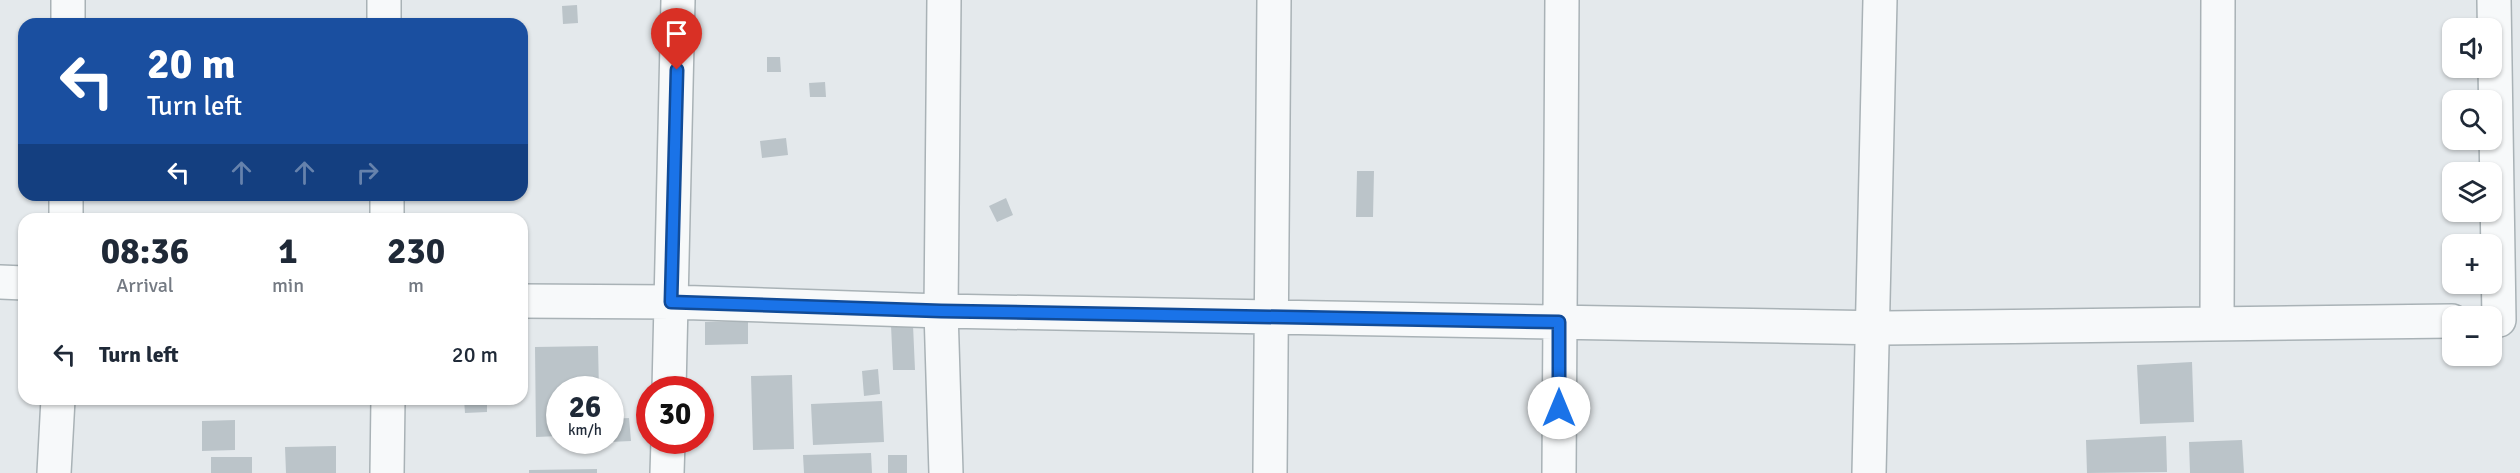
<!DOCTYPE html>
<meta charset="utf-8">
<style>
:root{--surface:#fff;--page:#f2f2f3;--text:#1f2937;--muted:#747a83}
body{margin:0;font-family:Signika,sans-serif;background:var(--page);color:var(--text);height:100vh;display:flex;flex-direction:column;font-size:22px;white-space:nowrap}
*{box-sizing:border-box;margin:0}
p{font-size:20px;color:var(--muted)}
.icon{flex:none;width:33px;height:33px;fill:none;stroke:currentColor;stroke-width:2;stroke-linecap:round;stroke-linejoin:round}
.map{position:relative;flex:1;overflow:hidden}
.details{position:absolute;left:18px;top:213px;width:510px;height:192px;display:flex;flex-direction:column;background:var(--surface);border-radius:18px;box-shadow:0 2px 4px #0004}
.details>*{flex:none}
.banner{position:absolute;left:18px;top:18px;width:510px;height:183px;border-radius:18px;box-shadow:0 2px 4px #0004;background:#1a4fa0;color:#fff;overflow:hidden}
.buttons{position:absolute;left:2442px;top:18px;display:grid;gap:12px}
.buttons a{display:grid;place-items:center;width:60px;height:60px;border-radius:12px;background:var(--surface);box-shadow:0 2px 4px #0004;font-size:30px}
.speed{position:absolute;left:546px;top:376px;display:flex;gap:12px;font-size:30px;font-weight:700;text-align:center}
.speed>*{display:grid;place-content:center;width:78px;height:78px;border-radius:50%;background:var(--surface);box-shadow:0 2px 4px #0004;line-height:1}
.speed small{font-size:15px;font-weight:400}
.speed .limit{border:9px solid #d22;background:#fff;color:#111}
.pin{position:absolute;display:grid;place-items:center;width:51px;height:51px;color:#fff;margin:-62px -26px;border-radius:50% 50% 50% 0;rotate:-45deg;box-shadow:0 0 6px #0007}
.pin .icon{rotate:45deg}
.me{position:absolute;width:66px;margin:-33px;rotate:0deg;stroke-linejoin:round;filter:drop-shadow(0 0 4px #0008)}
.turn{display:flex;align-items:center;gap:21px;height:126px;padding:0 30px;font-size:27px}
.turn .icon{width:78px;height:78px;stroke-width:2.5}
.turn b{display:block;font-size:42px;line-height:51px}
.lanes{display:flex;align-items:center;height:57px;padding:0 30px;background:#0003;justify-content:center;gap:30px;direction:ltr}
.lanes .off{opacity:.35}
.eta{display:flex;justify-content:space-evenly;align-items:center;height:102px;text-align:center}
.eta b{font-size:36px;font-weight:700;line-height:42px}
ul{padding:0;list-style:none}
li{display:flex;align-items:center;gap:18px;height:78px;padding:0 30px}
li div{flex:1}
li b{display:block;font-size:22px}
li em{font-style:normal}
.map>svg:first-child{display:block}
.building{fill:#bbc4c9}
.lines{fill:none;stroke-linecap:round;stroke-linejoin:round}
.minor-casing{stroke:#a9b2b6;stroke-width:36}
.minor{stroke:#f7f9fa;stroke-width:33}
.route-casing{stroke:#114b97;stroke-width:15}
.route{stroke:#1a73e8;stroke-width:10}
</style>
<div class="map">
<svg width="2520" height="473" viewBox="0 0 2520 473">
<rect width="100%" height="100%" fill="#e4e9ec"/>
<path class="building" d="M577 5 578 23 563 24 562 6Z
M767 57H780L781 72H767Z
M825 82 826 97H810L809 83Z
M786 138 788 155 762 158 760 141Z
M1357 171H1374L1373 217H1356Z
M1006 198 1013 215 997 222 989 206Z
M748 321V344L705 345V322Z
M891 325H913L915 370H893Z
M598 346 599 390H560V436L536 437 535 347Z
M2192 362 2194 422 2140 424 2137 365Z
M878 369 880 394 864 396 862 371Z
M792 375 794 449 753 450 751 376Z
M464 399H487V412L465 413Z
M882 401 884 442 813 445 811 404Z
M629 418 631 441 610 442V419Z
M235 420V450L202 451V421Z
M2166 436 2167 472 2087 473 2086 440Z
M2242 440 2244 473H2190L2189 442Z
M336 446V473H286L285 447Z
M871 453 872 473H804L803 455Z
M888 455H907V473H888Z
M211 457H252V473H211Z
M597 469V473H529V470Z"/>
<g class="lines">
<g class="minor-casing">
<path id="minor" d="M384 0V24
M944 0 941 311 946 473
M2494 0 2499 320
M68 24V0
M387 195V219
M66 219V195
M0 282 24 283
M522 301 671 302 941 311 1885 328 2452 321
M2217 324 2218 0
M669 390 678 0
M54 473 58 399
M387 473 388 399
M667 473 668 441
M1270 473 1274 0
M1559 473 1562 0
M1869 473 1880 0"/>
</g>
<use href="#minor" class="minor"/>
</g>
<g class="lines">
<g class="route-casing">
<path id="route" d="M677 70 671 302 941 311 1559 322V408"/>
</g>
<use href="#route" class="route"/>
</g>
</svg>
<div class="buttons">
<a><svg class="icon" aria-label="sound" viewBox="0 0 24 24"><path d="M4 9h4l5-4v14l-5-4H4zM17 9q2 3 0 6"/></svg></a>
<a><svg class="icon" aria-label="search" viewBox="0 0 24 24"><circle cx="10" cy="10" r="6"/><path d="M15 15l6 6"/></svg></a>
<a><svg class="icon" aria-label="layers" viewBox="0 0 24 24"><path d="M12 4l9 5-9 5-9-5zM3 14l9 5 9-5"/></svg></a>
<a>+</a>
<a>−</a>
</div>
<div class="speed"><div>26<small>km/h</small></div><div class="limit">30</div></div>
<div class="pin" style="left:677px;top:70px;background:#d93025"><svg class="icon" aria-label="arrive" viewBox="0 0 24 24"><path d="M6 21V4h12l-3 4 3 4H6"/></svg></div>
<svg class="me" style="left:1559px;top:408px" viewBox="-20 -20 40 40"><circle r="19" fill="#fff"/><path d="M0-13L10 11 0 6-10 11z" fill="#1a73e8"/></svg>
<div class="banner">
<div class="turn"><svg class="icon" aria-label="left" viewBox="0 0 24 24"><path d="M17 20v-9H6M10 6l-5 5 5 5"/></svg><div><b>20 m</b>Turn left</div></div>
<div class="lanes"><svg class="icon" aria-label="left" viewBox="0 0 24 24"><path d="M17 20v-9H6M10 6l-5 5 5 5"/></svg><svg class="icon off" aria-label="ahead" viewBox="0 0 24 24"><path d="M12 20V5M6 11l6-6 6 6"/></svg><svg class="icon off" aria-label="ahead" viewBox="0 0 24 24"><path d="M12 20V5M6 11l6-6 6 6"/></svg><svg class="icon off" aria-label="right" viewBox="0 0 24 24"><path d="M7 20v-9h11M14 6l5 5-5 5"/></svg></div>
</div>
<section class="details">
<div class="eta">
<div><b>08:36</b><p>Arrival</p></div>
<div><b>1</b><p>min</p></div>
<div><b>230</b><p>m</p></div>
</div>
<ul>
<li><svg class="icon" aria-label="left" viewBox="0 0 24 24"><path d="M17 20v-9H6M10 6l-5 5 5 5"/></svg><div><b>Turn left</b></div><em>20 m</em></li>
</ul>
</section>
</div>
